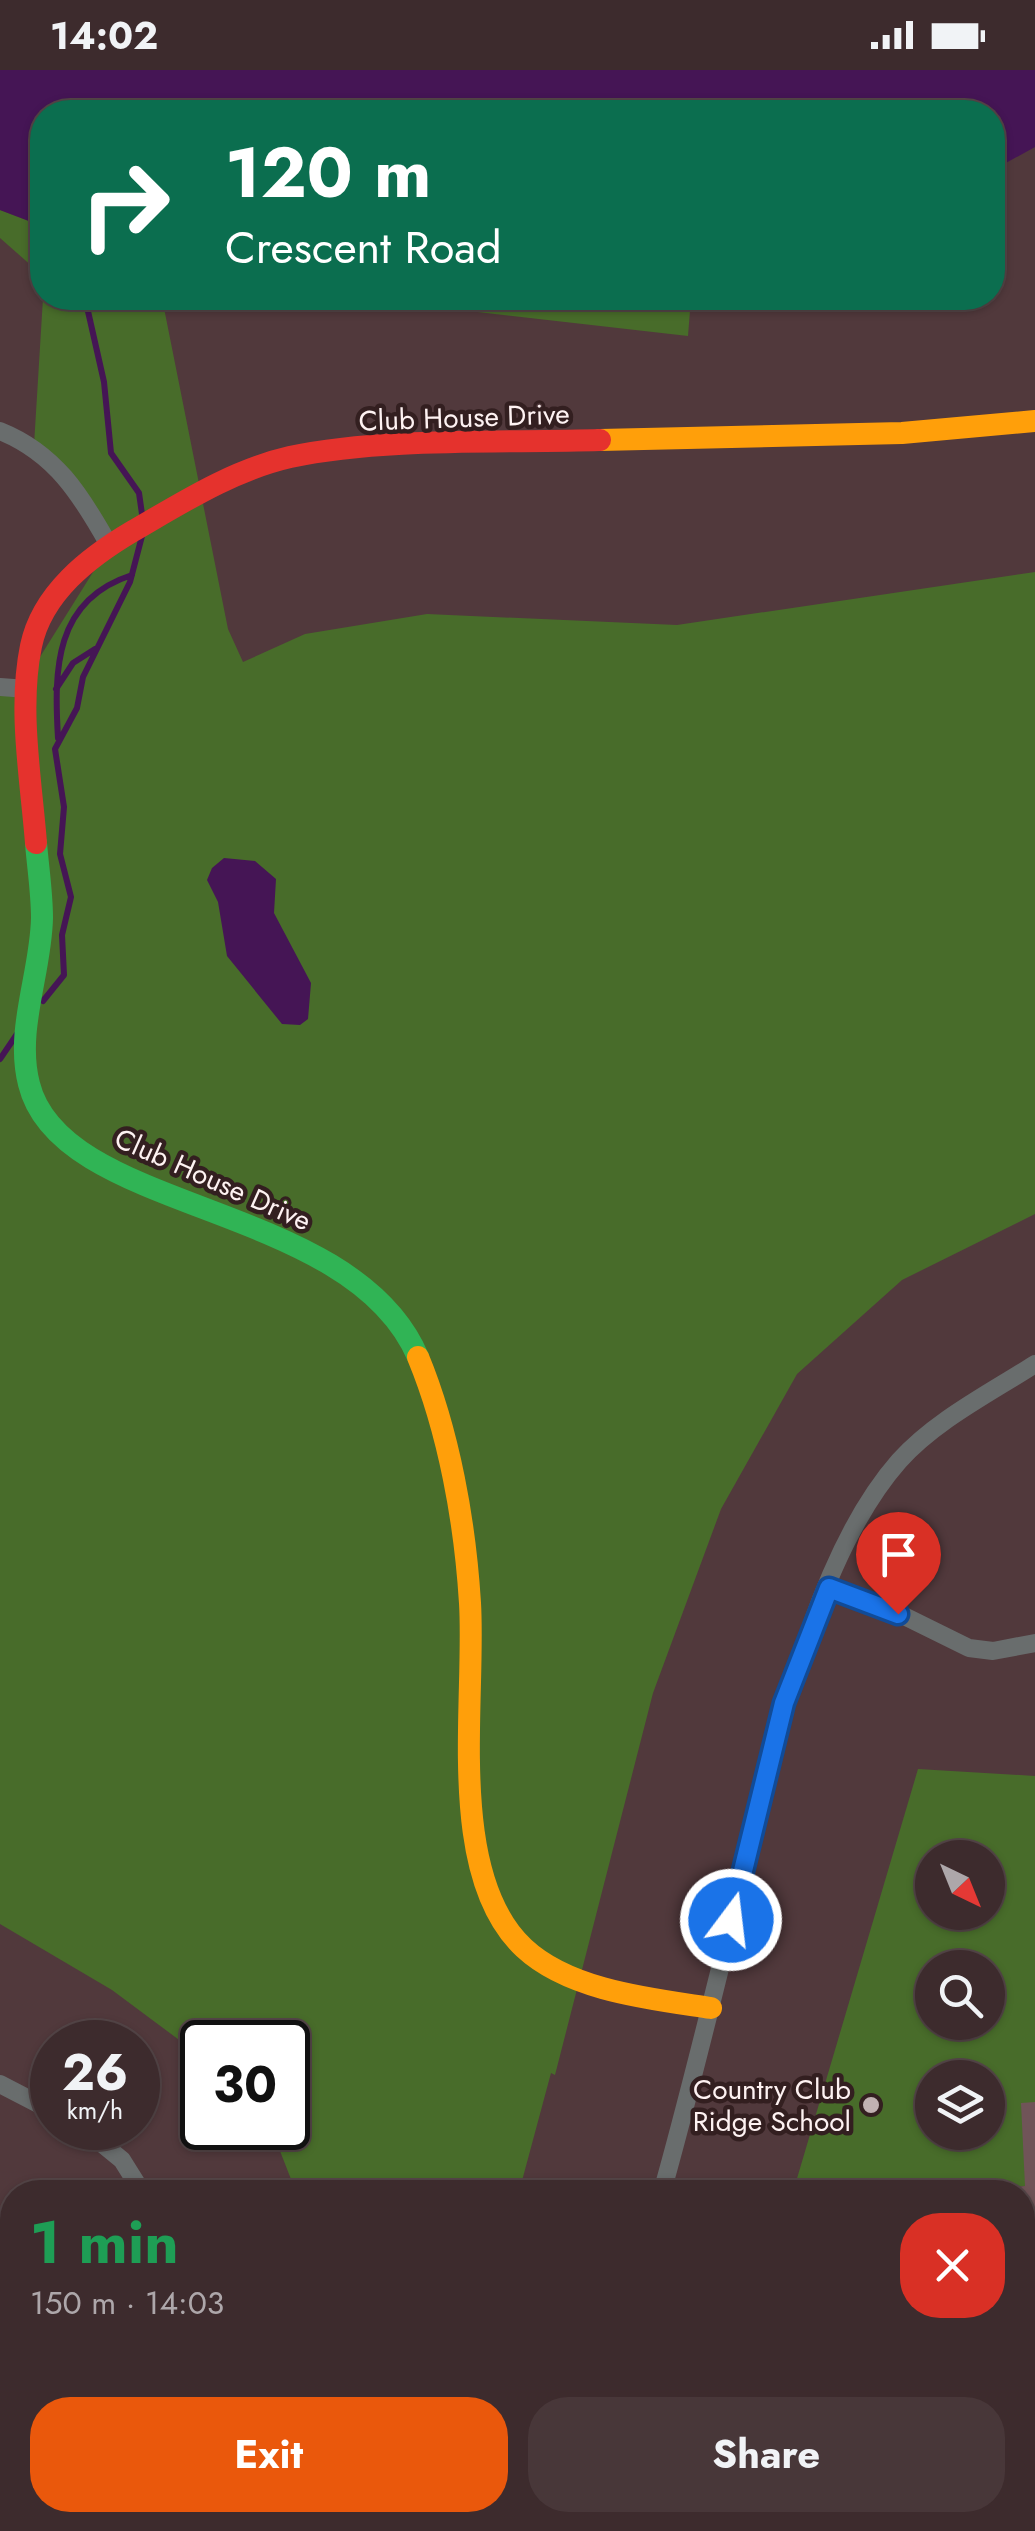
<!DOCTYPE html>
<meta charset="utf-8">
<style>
:root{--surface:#3d2b2d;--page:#483739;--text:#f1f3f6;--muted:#ada7aa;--line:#564749;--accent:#ea580c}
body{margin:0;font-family:Jost,sans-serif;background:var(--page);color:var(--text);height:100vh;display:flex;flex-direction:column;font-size:38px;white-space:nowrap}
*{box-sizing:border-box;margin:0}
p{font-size:32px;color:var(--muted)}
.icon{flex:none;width:55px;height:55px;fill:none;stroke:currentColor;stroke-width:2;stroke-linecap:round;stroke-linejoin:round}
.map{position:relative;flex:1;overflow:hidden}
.side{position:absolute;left:0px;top:2110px;width:1035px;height:352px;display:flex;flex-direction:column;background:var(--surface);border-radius:40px 40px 0 0;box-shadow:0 2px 8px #0004,0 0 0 2px var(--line)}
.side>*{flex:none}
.hud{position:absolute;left:30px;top:30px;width:975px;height:210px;border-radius:40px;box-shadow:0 2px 8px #0004,0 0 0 2px var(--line);background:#0b6e4f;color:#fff;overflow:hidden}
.needle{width:65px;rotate:137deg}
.controls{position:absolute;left:915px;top:1770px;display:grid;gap:20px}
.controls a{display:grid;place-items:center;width:90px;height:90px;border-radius:50%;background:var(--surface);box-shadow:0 2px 8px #0004,0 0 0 2px var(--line);font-size:50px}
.speed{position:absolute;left:30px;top:1950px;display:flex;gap:20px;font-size:50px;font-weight:700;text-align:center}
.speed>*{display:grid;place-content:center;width:130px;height:130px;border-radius:50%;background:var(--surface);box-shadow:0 2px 8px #0004,0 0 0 2px var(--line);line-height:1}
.speed small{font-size:25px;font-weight:400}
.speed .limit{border:5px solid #111;border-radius:15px;background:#fff;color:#111}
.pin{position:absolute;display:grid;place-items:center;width:85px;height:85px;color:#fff;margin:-102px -42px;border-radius:50% 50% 50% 0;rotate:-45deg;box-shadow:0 0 10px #0007}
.pin .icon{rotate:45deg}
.me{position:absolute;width:110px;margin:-55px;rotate:15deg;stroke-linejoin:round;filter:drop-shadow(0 0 8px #0008)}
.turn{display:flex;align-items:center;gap:35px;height:210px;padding:0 30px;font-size:45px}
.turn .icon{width:130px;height:130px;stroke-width:2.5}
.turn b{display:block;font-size:70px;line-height:85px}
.round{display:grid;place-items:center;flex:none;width:105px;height:105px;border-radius:40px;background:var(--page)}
.headline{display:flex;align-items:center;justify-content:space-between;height:170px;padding:0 30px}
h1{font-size:60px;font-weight:700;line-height:75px;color:#1e9e55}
.button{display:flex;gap:20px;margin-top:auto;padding:20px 30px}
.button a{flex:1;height:115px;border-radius:40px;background:var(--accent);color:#fff;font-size:40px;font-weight:700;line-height:115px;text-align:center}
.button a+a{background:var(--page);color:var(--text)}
.status{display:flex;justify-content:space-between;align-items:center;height:70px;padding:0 50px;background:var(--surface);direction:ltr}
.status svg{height:28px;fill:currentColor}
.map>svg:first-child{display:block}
.green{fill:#486c2a;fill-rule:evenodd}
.water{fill:#451555}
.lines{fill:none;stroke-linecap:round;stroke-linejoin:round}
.stream{stroke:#451555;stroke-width:6}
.building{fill:#705458}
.street{stroke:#696d6d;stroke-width:18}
.fast{stroke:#30b455;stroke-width:22}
.slow{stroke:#ff9f0a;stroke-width:22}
.jam{stroke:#e5322d;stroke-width:22}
.route-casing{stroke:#114b97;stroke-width:25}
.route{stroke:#1a73e8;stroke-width:18}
.poi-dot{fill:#c1b1b2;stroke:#331f20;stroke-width:4}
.labels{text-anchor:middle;stroke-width:9;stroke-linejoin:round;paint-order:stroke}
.street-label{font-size:28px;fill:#fef2f2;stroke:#331f20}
.poi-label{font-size:28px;fill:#fef2f2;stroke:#331f20;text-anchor:end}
</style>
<div class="status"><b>14:02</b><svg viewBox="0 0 49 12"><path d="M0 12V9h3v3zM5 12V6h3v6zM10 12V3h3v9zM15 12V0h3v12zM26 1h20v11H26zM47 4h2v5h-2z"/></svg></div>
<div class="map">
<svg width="1035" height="2461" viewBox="0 0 1035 2461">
<rect width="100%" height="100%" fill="#51393c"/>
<path class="green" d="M0 140 42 156V205L0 168Z
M43 228H162L228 559 243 592 305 564 427 544 677 555 1035 502V1144L902 1210 797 1304 721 1439 653 1623 555 2005 551 2003 519 2122H296L280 2081 260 2058H288V1972H202V1987L112 1920 0 1854V617L28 606 110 475 34 375Z
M356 228H691L688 266Z
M918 1699 1035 1706V2116L793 2122ZM932 1788H988V1842H932ZM932 1898H988V1952H932ZM932 2008H988V2062H932Z
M1022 2270H1035V2368L1023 2369Z"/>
<path class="water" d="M0 0H1035V77L993 100 992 42H42V156L0 140Z
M224 788 255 791 276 809 274 843 311 913 308 949 300 955 282 954 227 886 218 832 207 810 212 798Z"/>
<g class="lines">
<path class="stream" d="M85 228 104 312 111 383 139 423 142 444
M56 619 73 593 95 579
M58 668C54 600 54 530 132 505
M43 931 64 905 62 865 71 827 60 784 64 737 55 679 77 638 83 607 130 512 142 466
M0 989 17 964"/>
</g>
<path class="building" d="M1035 2032V2206L1022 2205V2122L985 2120 1025 2116 1021 2033Z"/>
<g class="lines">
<path class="street" d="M0 361C55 383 81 425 109 475
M0 617 27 619
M829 1518 898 1543 969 1578 993 1581 1035 1573
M0 2014 52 2041
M83 2058 122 2090 142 2122
M662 2122C695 2005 722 1888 752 1770 781 1652 818 1483 899 1391 936 1350 990 1323 1035 1294
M1022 2378 1035 2377
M650 2450 651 2461"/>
<path class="fast" d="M36 773C38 798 42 823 42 848 41 903 15 960 29 1014 61 1145 351 1130 418 1287
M706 2461 786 2450"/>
<path class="slow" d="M600 370 902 363 1035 351
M418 1287C449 1362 465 1452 470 1533 476 1632 445 1804 524 1878 570 1921 652 1929 711 1938"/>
<path class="jam" d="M36 773C31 709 18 639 31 576 42 523 89 487 133 461 183 432 233 400 290 387 384 367 503 373 600 370
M1022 2420 1035 2419"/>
</g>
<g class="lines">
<g class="route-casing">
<path id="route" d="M731 1850 784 1633 829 1518 898 1544"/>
</g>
<use href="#route" class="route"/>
</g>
<circle class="poi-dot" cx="871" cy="2035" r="10"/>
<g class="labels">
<g class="street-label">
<text transform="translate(464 347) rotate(-2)" y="10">Club House Drive</text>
<text transform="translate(213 1109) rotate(24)" y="10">Club House Drive</text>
</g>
<g class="poi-label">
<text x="851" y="2029">Country Club<tspan x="851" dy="32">Ridge School</tspan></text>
</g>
</g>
</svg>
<div class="controls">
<a><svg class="needle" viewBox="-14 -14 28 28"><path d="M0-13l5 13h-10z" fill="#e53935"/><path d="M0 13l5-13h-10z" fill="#ada7aa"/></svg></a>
<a><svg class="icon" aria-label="search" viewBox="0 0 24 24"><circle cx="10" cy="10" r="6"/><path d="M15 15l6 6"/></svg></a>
<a><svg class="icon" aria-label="layers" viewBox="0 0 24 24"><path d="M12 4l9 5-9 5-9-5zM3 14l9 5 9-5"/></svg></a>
</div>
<div class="speed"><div>26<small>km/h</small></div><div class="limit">30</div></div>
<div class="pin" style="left:898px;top:1544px;background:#d93025"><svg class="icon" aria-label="arrive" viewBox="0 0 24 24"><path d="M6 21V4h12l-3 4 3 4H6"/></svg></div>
<svg class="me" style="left:731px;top:1850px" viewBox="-20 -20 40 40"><circle r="17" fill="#1a73e8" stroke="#fff" stroke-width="3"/><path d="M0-11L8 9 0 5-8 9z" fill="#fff"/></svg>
<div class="hud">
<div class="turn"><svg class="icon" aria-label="right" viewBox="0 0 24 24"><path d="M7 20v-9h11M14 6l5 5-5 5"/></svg><div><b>120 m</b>Crescent Road</div></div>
</div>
<section class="side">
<div class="headline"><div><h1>1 min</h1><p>150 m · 14:03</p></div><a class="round" style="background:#d93025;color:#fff"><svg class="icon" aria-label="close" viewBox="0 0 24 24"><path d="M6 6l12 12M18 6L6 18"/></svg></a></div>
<div class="button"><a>Exit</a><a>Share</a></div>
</section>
</div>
